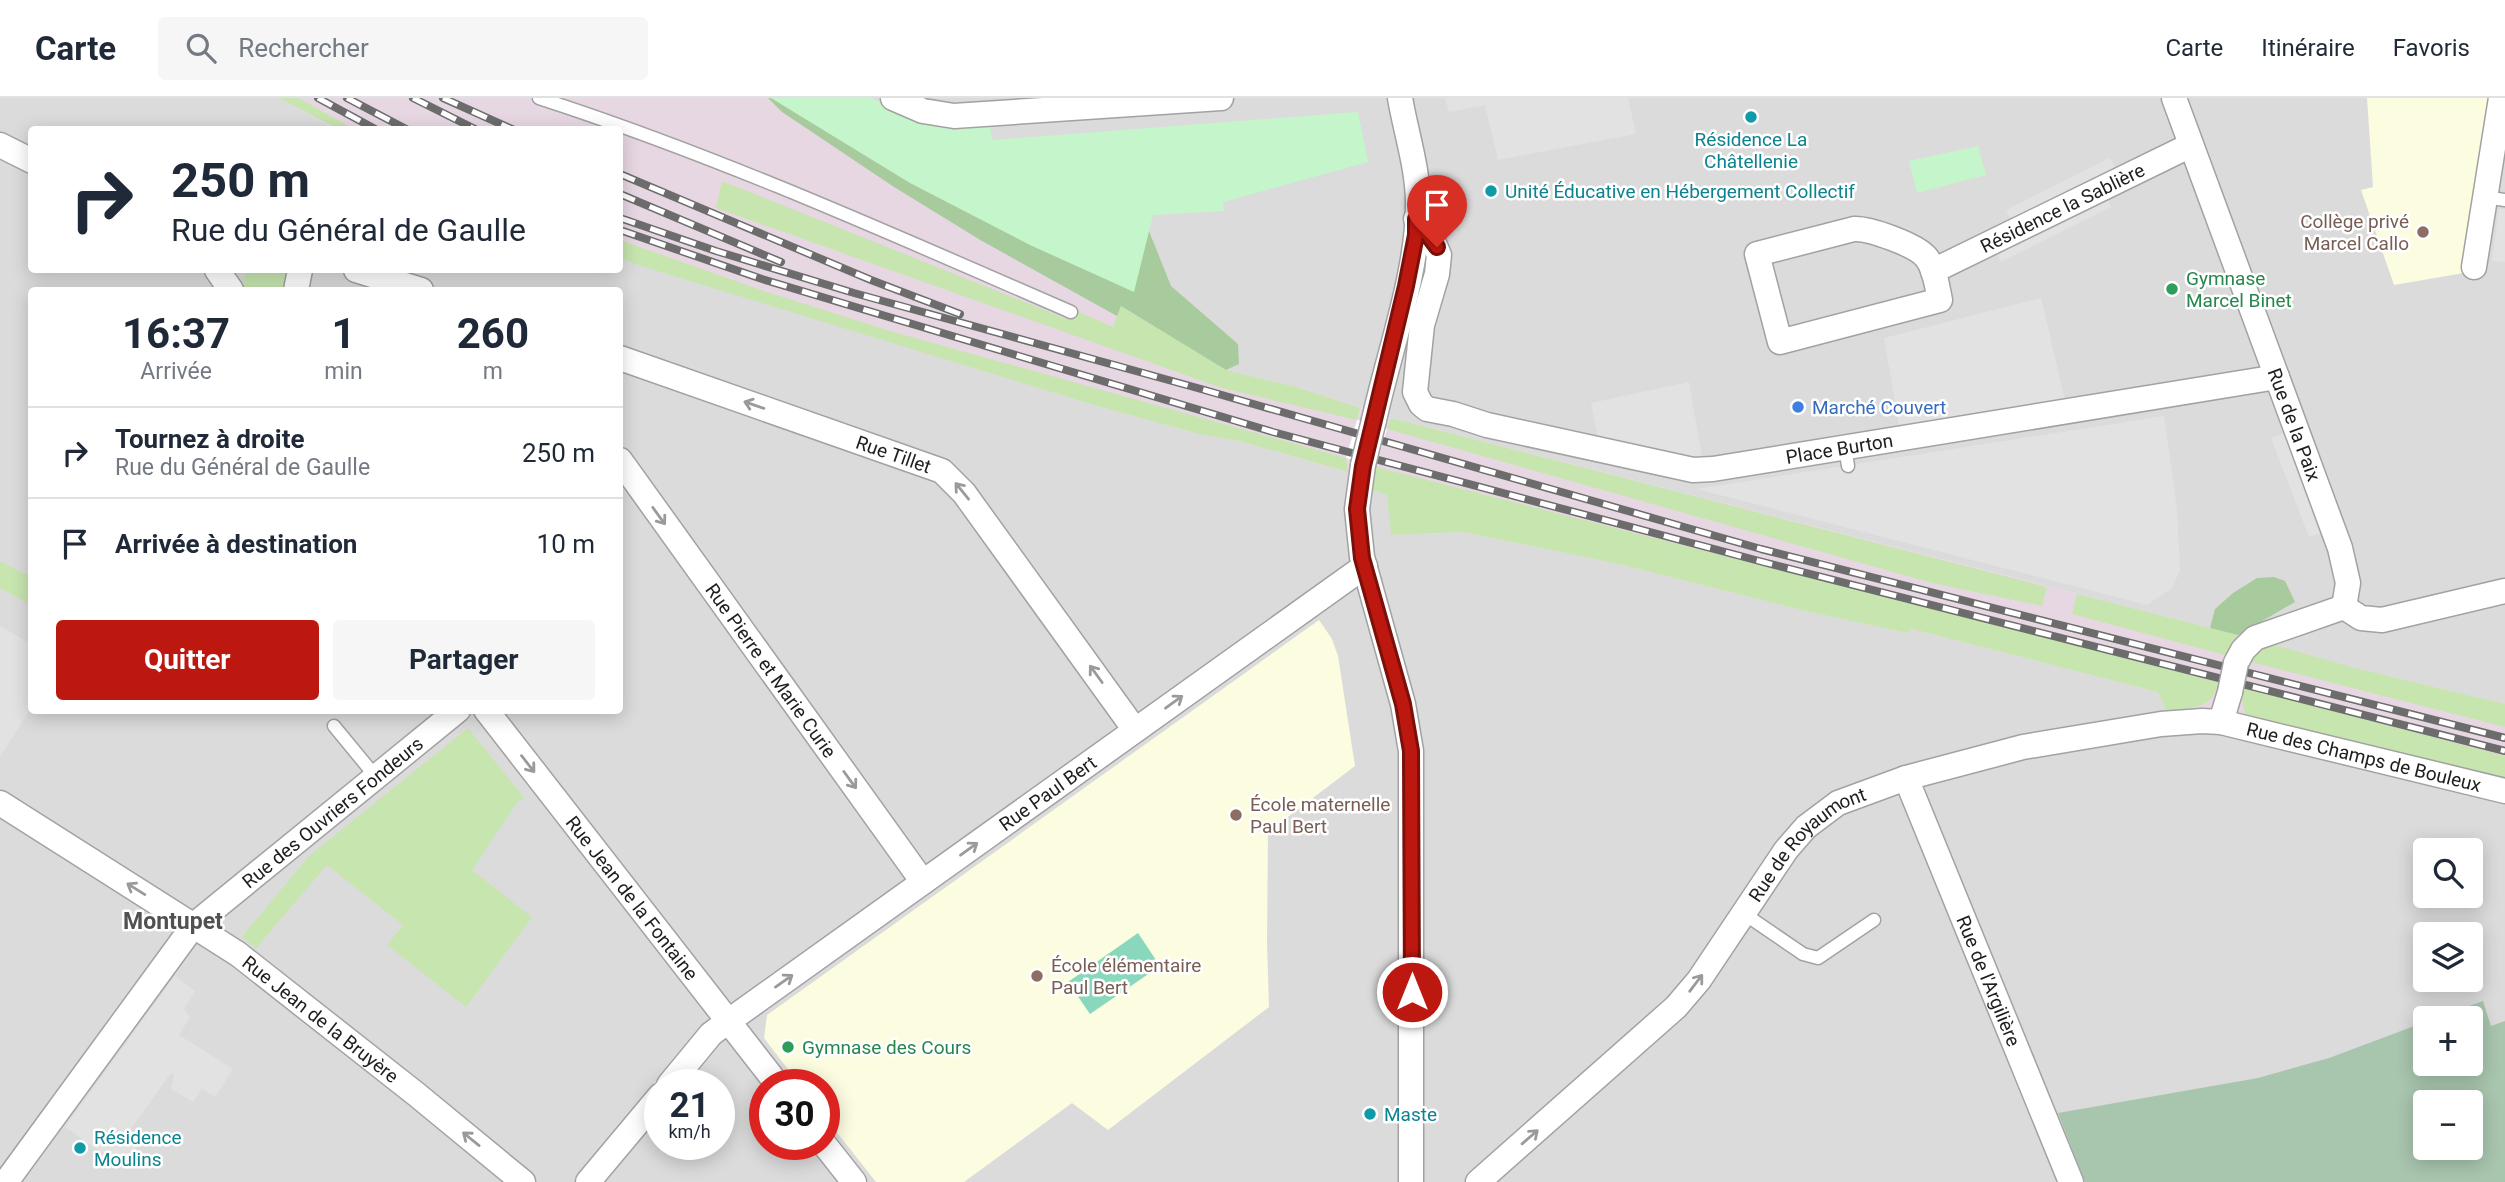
<!DOCTYPE html>
<html lang="fr">
<meta charset="utf-8">
<style>
:root{--surface:#fff;--page:#f6f6f7;--text:#1f2937;--muted:#747a83;--line:#e0e1e3;--accent:#bd180f}
body{margin:0;font-family:Roboto,sans-serif;background:var(--page);color:var(--text);height:100vh;display:flex;flex-direction:column;font-size:26px;white-space:nowrap}
*{box-sizing:border-box;margin:0}
p{font-size:23px;color:var(--muted)}
.icon{flex:none;width:38px;height:38px;fill:none;stroke:currentColor;stroke-width:2;stroke-linecap:round;stroke-linejoin:round}
.map{position:relative;flex:1;overflow:hidden}
.drawer{position:absolute;left:28px;top:189px;width:595px;height:427px;display:flex;flex-direction:column;background:var(--surface);border-radius:7px;box-shadow:0 4px 18px #0003}
.drawer>*{flex:none}
.hud{position:absolute;left:28px;top:28px;width:595px;height:147px;border-radius:7px;box-shadow:0 4px 18px #0003;background:#fff;color:var(--text);overflow:hidden}
.buttons{position:absolute;left:2413px;top:740px;display:grid;gap:14px}
.buttons a{display:grid;place-items:center;width:70px;height:70px;border-radius:7px;background:var(--surface);box-shadow:0 4px 18px #0003;font-size:35px}
.speed{position:absolute;left:644px;top:971px;display:flex;gap:14px;font-size:35px;font-weight:700;text-align:center}
.speed>*{display:grid;place-content:center;width:91px;height:91px;border-radius:50%;background:var(--surface);box-shadow:0 4px 18px #0003;line-height:1}
.speed small{font-size:18px;font-weight:400}
.speed .limit{border:10px solid #d22;background:#fff;color:#111}
.pin{position:absolute;display:grid;place-items:center;width:60px;height:60px;color:#fff;margin:-72px -30px;border-radius:50% 50% 50% 0;rotate:-45deg;box-shadow:0 0 7px #0007}
.pin .icon{rotate:45deg}
.me{position:absolute;width:77px;margin:-38px;rotate:0deg;stroke-linejoin:round;filter:drop-shadow(0 0 5px #0008)}
.turn{display:flex;align-items:center;gap:24px;height:147px;padding:0 28px;font-size:32px}
.turn .icon{width:91px;height:91px;stroke-width:2.5}
.turn b{display:block;font-size:49px;line-height:60px}
.eta{display:flex;justify-content:space-evenly;align-items:center;height:119px;text-align:center}
.eta b{font-size:42px;font-weight:700;line-height:49px}
.button{display:flex;gap:14px;margin-top:auto;padding:14px 28px}
.button a{flex:1;height:80px;border-radius:7px;background:var(--accent);color:#fff;font-size:28px;font-weight:700;line-height:80px;text-align:center}
.button a+a{background:var(--page);color:var(--text)}
ul{padding:0;list-style:none}
li{display:flex;align-items:center;gap:21px;height:91px;padding:0 28px;border-top:2px solid var(--line)}
li div{flex:1}
li b{display:block;font-size:26px}
li em{font-style:normal}
header{display:flex;align-items:center;gap:42px;box-sizing:border-box;height:98px;padding:0 35px;background:var(--surface);border-bottom:2px solid var(--line)}
header strong{font-size:33px}
nav{display:flex;gap:38px;margin-inline-start:auto;font-size:24px}
.search{width:490px;height:63px;background:var(--page);display:flex;align-items:center;gap:18px;box-sizing:border-box;padding:0 24px;border-radius:7px;color:var(--muted);font-size:26px}
.map>svg:first-child{display:block}
.residential{fill:#dcdbdb;fill-rule:evenodd}
.industrial{fill:#e7d7e3}
.education{fill:#fbfce0}
.grass{fill:#c7e5af}
.forest{fill:#a8cb9d}
.cemetery{fill:#a8c5ae;fill-rule:evenodd}
.park{fill:#c5f5cb}
.pitch{fill:#89d8bd}
.parking{fill:#e2e2e2}
.pier{fill:#fff}
.lines{fill:none;stroke-linecap:round;stroke-linejoin:round}
.lane-casing{stroke:#a2a2a2;stroke-width:15}
.street-casing{stroke:#a2a2a2;stroke-width:27}
.lane{stroke:#fff;stroke-width:12}
.street{stroke:#fff;stroke-width:24}
.rail-casing{stroke:#6c6c6c;stroke-width:8}
.rail{stroke:#fff;stroke-width:5;stroke-dasharray:16;stroke-linecap:butt}
.street-bridge-casing{stroke:#a2a2a2;stroke-width:27;stroke-linecap:butt}
.street-bridge{stroke:#fff;stroke-width:24}
.oneway{stroke:#9a9a9a}
.route-casing{stroke:#7b100a;stroke-width:18}
.route{stroke:#bd180f;stroke-width:12}
.culture-dot{fill:#0f9aa8;stroke:#fff;stroke-width:2.5}
.education-dot{fill:#8d6e63;stroke:#fff;stroke-width:2.5}
.leisure-dot{fill:#2e9e5b;stroke:#fff;stroke-width:2.5}
.shop-dot{fill:#3f7fe0;stroke:#fff;stroke-width:2.5}
.labels{text-anchor:middle;stroke-width:5;stroke-linejoin:round;paint-order:stroke}
.culture-label{font-size:19px;fill:#0d838f;stroke:#fff;text-anchor:start}
.street-label{font-size:19px;fill:#1e1e1e;stroke:#fff}
.education-label{font-size:19px;fill:#785e54;stroke:#fff;text-anchor:start}
.leisure-label{font-size:19px;fill:#27864d;stroke:#fff;text-anchor:start}
.shop-label{font-size:19px;fill:#366cbe;stroke:#fff;text-anchor:start}
.quarter-label{font-size:23px;font-weight:bold;fill:#515151;stroke:#fff}
</style>
<header>
<strong>Carte</strong>
<div class="search"><svg class="icon" aria-label="search" viewBox="0 0 24 24"><circle cx="10" cy="10" r="6"/><path d="M15 15l6 6"/></svg>Rechercher</div>
<nav><a>Carte</a><a>Itinéraire</a><a>Favoris</a></nav>
</header>
<div class="map">
<svg width="2505" height="1084" viewBox="0 0 2505 1084">
<rect width="100%" height="100%" fill="#eeece5"/>
<path class="residential" d="M0 0H279L335 31 32 32V172H620V160L1097 308 1203 337 1239 343 1375 382 1387 397 1392 437 1463 434 1623 467 1801 512 1907 535 1912 531 2158 594 2167 612 2199 610 2245 618 2505 684V1084H0ZM32 192H620V612H32ZM2426 752H2471V798H2426ZM2426 836H2471V882H2426ZM2426 920H2471V966H2426ZM660 987H719V1046H660ZM765 987H824V1046H765ZM2426 1004H2471V1050H2426Z
M771 0H2505V606L2351 569 2258 553 2238 537 1391 320 1296 289 1226 272Z"/>
<path class="industrial" d="M279 0H771L940 99 1226 272 1296 289 1391 320 2238 537 2257 553 2351 569 2505 606V684L2245 618 2199 610 2166 612 2158 594 1912 531 1907 535 1801 512 1623 467 1463 434 1391 437 1387 397 1372 392 1374 382 1239 343 1203 337 1097 308 620 160V32L335 31Z"/>
<path class="education" d="M2367 0H2489L2464 175 2394 187 2361 92 2373 89Z
M1319 522 1332 541 1338 558 1355 668 1268 734 1267 845 1269 909 1108 1032 1072 1005 964 1084H876L824 1018V987H800L764 940 767 917Z"/>
<path class="grass" d="M279 0H299L354 31H338Z
M722 83 1067 221 1075 212 1113 229 1121 208 1226 272 1296 289 1360 310 1357 322 1222 290 716 110Z
M620 142 764 193 890 233 1346 360 1348 374 1239 343 1203 337 1097 308 638 167 620 160Z
M248 172H293L290 192H245L243 181Z
M1391 320 2047 489 2042 508 1932 485 1387 331Z
M1376 369 2218 584C2214 612 2189 610 2166 612L2158 594 1912 531 1907 535 1801 512 1623 467 1463 434 1391 437 1387 397 1372 392Z
M0 463 31 479V507L0 490Z
M2077 496 2238 537 2225 557 2072 516Z
M2271 546 2351 569 2505 606V629L2251 564 2258 553Z
M2245 590 2505 658V683L2245 618 2242 600Z
M468 630 525 701 518 703 472 772 532 819 466 909 387 847 403 827 327 767 256 850 242 839 309 758Z"/>
<path class="forest" d="M768 0H807L1147 128 1171 188 1238 246 1239 266 1226 272 1121 208 1117 218 982 143 894 89 782 14Z
M2274 479 2285 483 2295 504 2238 537 2210 530 2215 511 2233 495 2257 480Z"/>
<path class="cemetery" d="M2483 903 2491 928 2505 923V1084H2085L2058 1015 2258 980 2329 960 2425 924 2426 966H2471V920H2435ZM2471 1004V1050H2426V1004Z"/>
<path class="park" d="M771 0H872L899 16 924 25 990 28 992 42 1358 14 1368 64 1223 104 1224 113 1153 117 1134 194 1030 147 910 85Z
M1978 48 1986 77 1917 95 1909 63Z"/>
<path class="pitch" d="M1138 835 1160 868 1090 916 1068 884Z"/>
<path class="parking" d="M1445 0H1628L1636 36 1498 62 1485 7 1449 14Z
M2110 60 2120 81 2102 90 2111 109 2001 164 1991 144 2016 132 2006 112Z
M2499 111H2505V164L2492 163Z
M2041 200 2065 302 1899 328 1884 240Z
M1689 284 1702 359H1673L1598 340 1591 305Z
M2164 318 2177 411 2180 472 2172 490 2147 507 1697 391Z
M2296 330 2333 431 2309 439 2271 340Z
M0 528 31 546 32 608 0 659Z
M175 878 195 893 184 911 190 919 179 937 233 971 215 999 202 991 193 1004 171 991 174 976 171 975 130 1032 143 1041 122 1069 65 1029Z"/>
<path class="pier" d="M1357 322 1387 331 1376 369 1346 360Z"/>
<g class="lines">
<g class="lane-casing">
<path id="lane" d="M539 0C721 59 896 138 1071 214
M2485 99 2505 102
M1845 349 1848 368
M334 628 376 679
M1743 815 1803 856 1818 860 1874 822"/>
</g>
<g class="street-casing">
<g id="street">
<path d="M893 0 923 13 954 18 1221 0"/>
<path id="s1" d="M2174 0 2340 450 2348 485 2344 509 2255 540 2243 552 2236 565"/>
<path d="M0 47 32 63"/>
<path id="s2" d="M1416 121 1433 143 1439 157 1437 176 1422 227 1415 294 1421 306 1427 311 1453 316 1487 327 1693 372 1713 371 2277 279"/>
<path d="M1854 131C1869 130 1916 147 1926 159 1935 170 1937 188 1940 202L1780 244 1757 156Z"/>
<path d="M2474 169 2501 0"/>
<path d="M217 172 231 192"/>
<path d="M356 172 421 192"/>
<path id="s3" d="M1933 173 2191 47"/>
<path d="M296 192 300 172"/>
<path id="s4" d="M620 260 942 373 964 395 1135 632"/>
<path d="M1374 322C1389 254 1418 175 1418 106 1418 70 1406 35 1400 0"/>
<path id="s5" d="M620 362 923 784"/>
<path d="M1363 367 1357 411 1362 459 1403 606 1411 653V1084"/>
<path d="M2344 509 2361 520 2382 522 2505 493"/>
<path id="s6" d="M486 612 778 987"/>
<path id="s7" d="M2221 624 2505 693"/>
<path id="s8" d="M1906 680 2071 1084"/>
<path id="s9" d="M0 705 238 856 416 996 523 1084"/>
<path id="s10" d="M669 987 711 936 719 930 1365 468"/>
<path d="M824 1046 854 1084"/>
<path id="s11" d="M6 1084 194 827 458 612"/>
<path d="M588 1084 660 998"/>
<path id="s12" d="M1478 1084 1676 909 1699 882 1786 752 1806 729 1838 705 1906 680 2023 649 2161 626 2202 623 2221 624 2230 594"/>
</g>
</g>
<use href="#lane" class="lane"/>
<use href="#street" class="street"/>
<g class="rail-casing">
<path id="rail" d="M318 0 377 32
M347 0 408 32
M413 0 477 32
M443 0 514 32
M620 76 871 182 960 216
M620 96 781 164
M620 120 716 153 854 195 1201 291 1761 451 2505 640
M620 132 762 181 1273 334 1763 464 2505 653"/>
</g>
<use href="#rail" class="rail"/>
<g class="street-bridge-casing">
<path id="street-bridge" d="M1363 367 1374 322
M2230 594 2236 565"/>
</g>
<use href="#street-bridge" class="street-bridge"/>
</g>
<defs><path id="oneway-shaft" d="M-6 0H5M1.5-3L5.5 0L1.5 3" fill="none" stroke-width="1.6" stroke-linecap="round" stroke-linejoin="round" transform="scale(1.75)"/></defs>
<g class="oneway">
<use href="#oneway-shaft" transform="translate(754 307) rotate(-161)"/>
<use href="#oneway-shaft" transform="translate(962 393) rotate(-129)"/>
<use href="#oneway-shaft" transform="translate(659 418) rotate(54)"/>
<use href="#oneway-shaft" transform="translate(1096 576) rotate(-126)"/>
<use href="#oneway-shaft" transform="translate(1174 604) rotate(-36)"/>
<use href="#oneway-shaft" transform="translate(528 666) rotate(52)"/>
<use href="#oneway-shaft" transform="translate(850 682) rotate(54)"/>
<use href="#oneway-shaft" transform="translate(969 751) rotate(-36)"/>
<use href="#oneway-shaft" transform="translate(136 791) rotate(-148)"/>
<use href="#oneway-shaft" transform="translate(784 883) rotate(-35)"/>
<use href="#oneway-shaft" transform="translate(1696 885) rotate(-53)"/>
<use href="#oneway-shaft" transform="translate(1530 1039) rotate(-41)"/>
<use href="#oneway-shaft" transform="translate(471 1041) rotate(-141)"/>
</g>
<g class="lines">
<g class="route-casing">
<path id="route" d="M1412 894 1411 653 1403 606 1362 460 1357 411 1363 368 1406 188 1416 137V121L1437 149"/>
</g>
<use href="#route" class="route"/>
</g>
<g class="culture-dot">
<circle cx="1751" cy="19" r="7"/>
<circle cx="1491" cy="93" r="7"/>
<circle cx="1370" cy="1016" r="7"/>
<circle cx="80" cy="1050" r="7"/>
</g>
<g class="education-dot">
<circle cx="2423" cy="134" r="7"/>
<circle cx="1236" cy="717" r="7"/>
<circle cx="1037" cy="878" r="7"/>
</g>
<g class="leisure-dot">
<circle cx="2172" cy="191" r="7"/>
<circle cx="788" cy="949" r="7"/>
</g>
<circle class="shop-dot" cx="1798" cy="309" r="7"/>
<g class="labels">
<g class="culture-label">
<text x="1751" y="48" text-anchor="middle">Résidence La<tspan x="1751" dy="22">Châtellenie</tspan></text>
<text x="1505" y="100">Unité Éducative en Hébergement Collectif</text>
<text x="1384" y="1023">Maste</text>
<text x="94" y="1046">Résidence<tspan x="94" dy="22">Moulins</tspan></text>
</g>
<g class="street-label">
<text dy="7" stroke="none"><textPath href="#s3" startOffset="144">Résidence la Sablière</textPath></text>
<text dy="7" stroke="none"><textPath href="#s1" startOffset="348">Rue de la Paix</textPath></text>
<text dy="7" stroke="none"><textPath href="#s2" startOffset="625">Place Burton</textPath></text>
<text dy="7" stroke="none"><textPath href="#s4" startOffset="290">Rue Tillet</textPath></text>
<text dy="7" stroke="none"><textPath href="#s5" startOffset="259">Rue Pierre et Marie Curie</textPath></text>
<text dy="7" stroke="none"><textPath href="#s7" startOffset="147">Rue des Champs de Bouleux</textPath></text>
<text dy="7" stroke="none"><textPath href="#s10" startOffset="480">Rue Paul Bert</textPath></text>
<text dy="7" stroke="none"><textPath href="#s11" startOffset="497">Rue des Ouvriers Fondeurs</textPath></text>
<text dy="7" stroke="none"><textPath href="#s12" startOffset="476">Rue de Royaumont</textPath></text>
<text dy="7" stroke="none"><textPath href="#s6" startOffset="238">Rue Jean de la Fontaine</textPath></text>
<text dy="7" stroke="none"><textPath href="#s8" startOffset="219">Rue de l'Argilière</textPath></text>
<text dy="7" stroke="none"><textPath href="#s9" startOffset="387">Rue Jean de la Bruyère</textPath></text>
</g>
<g class="education-label">
<text x="2409" y="130" text-anchor="end">Collège privé<tspan x="2409" dy="22">Marcel Callo</tspan></text>
<text x="1250" y="713">École maternelle<tspan x="1250" dy="22">Paul Bert</tspan></text>
<text x="1051" y="874">École élémentaire<tspan x="1051" dy="22">Paul Bert</tspan></text>
</g>
<g class="leisure-label">
<text x="2186" y="187">Gymnase<tspan x="2186" dy="22">Marcel Binet</tspan></text>
<text x="802" y="956">Gymnase des Cours</text>
</g>
<g class="shop-label">
<text x="1812" y="316">Marché Couvert</text>
</g>
<g class="quarter-label">
<text x="173" y="831">Montupet</text>
</g>
</g>
</svg>
<div class="buttons">
<a><svg class="icon" aria-label="search" viewBox="0 0 24 24"><circle cx="10" cy="10" r="6"/><path d="M15 15l6 6"/></svg></a>
<a><svg class="icon" aria-label="layers" viewBox="0 0 24 24"><path d="M12 4l9 5-9 5-9-5zM3 14l9 5 9-5"/></svg></a>
<a>+</a>
<a>−</a>
</div>
<div class="speed"><div>21<small>km/h</small></div><div class="limit">30</div></div>
<div class="pin" style="left:1437px;top:149px;background:#d93025"><svg class="icon" aria-label="arrive" viewBox="0 0 24 24"><path d="M6 21V4h12l-3 4 3 4H6"/></svg></div>
<svg class="me" style="left:1412px;top:894px" viewBox="-20 -20 40 40"><circle r="17" fill="#bd180f" stroke="#fff" stroke-width="3"/><path d="M0-11L8 9 0 5-8 9z" fill="#fff"/></svg>
<div class="hud">
<div class="turn"><svg class="icon" aria-label="right" viewBox="0 0 24 24"><path d="M7 20v-9h11M14 6l5 5-5 5"/></svg><div><b>250 m</b>Rue du Général de Gaulle</div></div>
</div>
<section class="drawer">
<div class="eta">
<div><b>16:37</b><p>Arrivée</p></div>
<div><b>1</b><p>min</p></div>
<div><b>260</b><p>m</p></div>
</div>
<ul>
<li><svg class="icon" aria-label="right" viewBox="0 0 24 24"><path d="M7 20v-9h11M14 6l5 5-5 5"/></svg><div><b>Tournez à droite</b><p>Rue du Général de Gaulle</p></div><em>250 m</em></li>
<li><svg class="icon" aria-label="arrive" viewBox="0 0 24 24"><path d="M6 21V4h12l-3 4 3 4H6"/></svg><div><b>Arrivée à destination</b></div><em>10 m</em></li>
</ul>
<div class="button"><a>Quitter</a><a>Partager</a></div>
</section>
</div>
